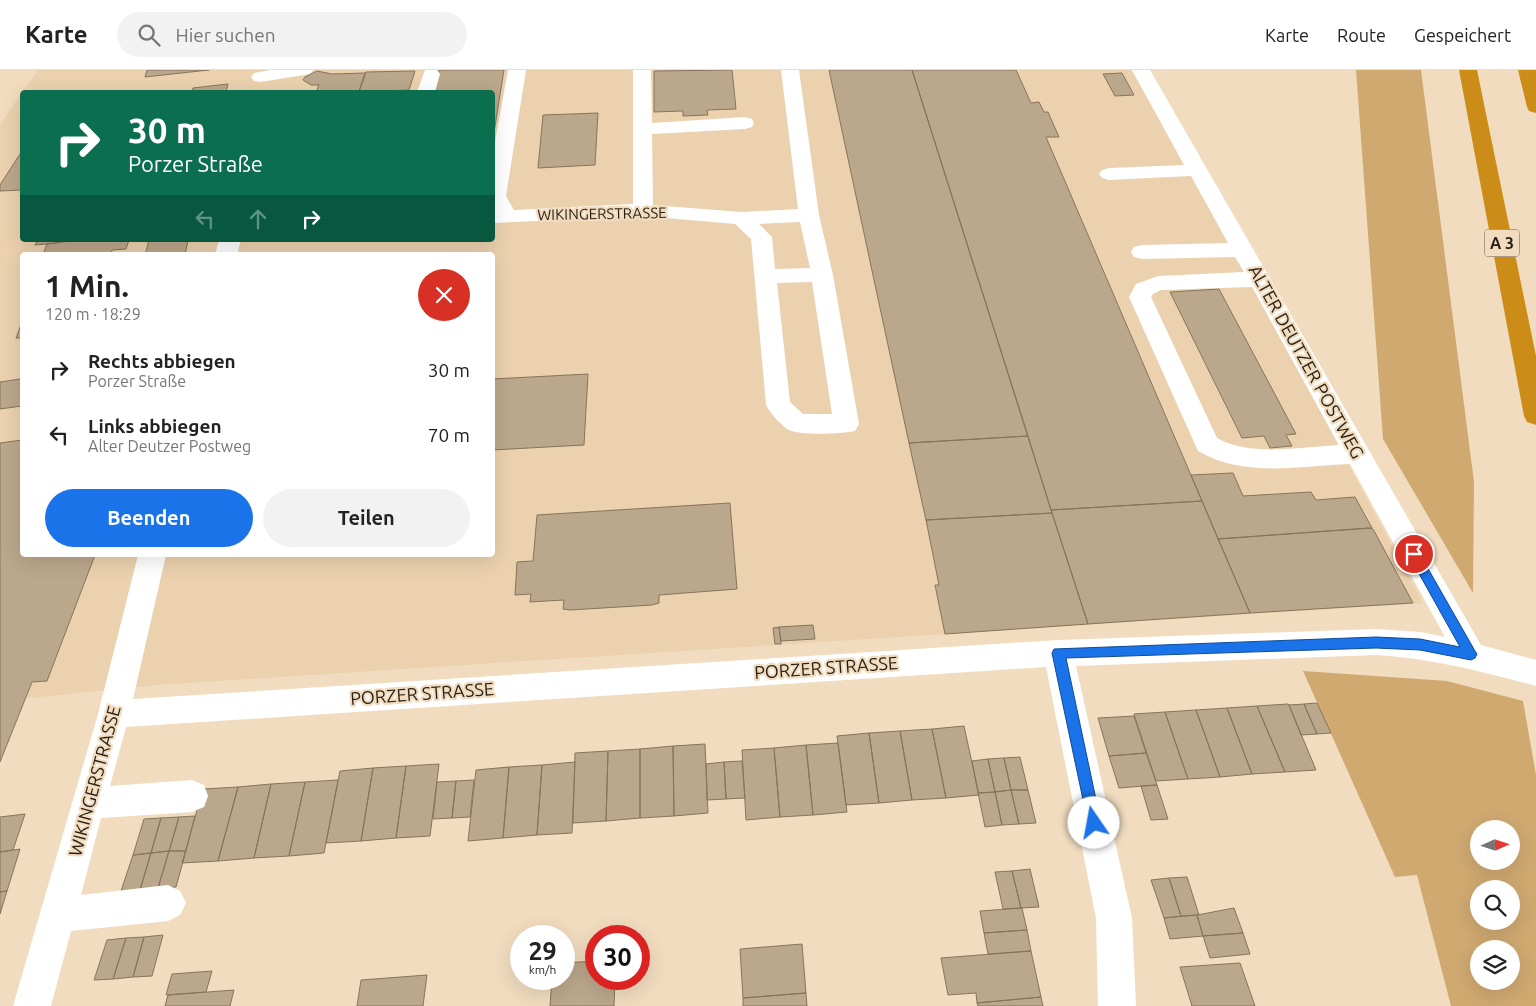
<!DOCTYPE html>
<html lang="de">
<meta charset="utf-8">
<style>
:root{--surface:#fff;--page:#f2f2f2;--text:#222;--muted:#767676;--line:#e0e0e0;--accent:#1a73e8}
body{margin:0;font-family:Ubuntu,sans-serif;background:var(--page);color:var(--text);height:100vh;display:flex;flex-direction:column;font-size:19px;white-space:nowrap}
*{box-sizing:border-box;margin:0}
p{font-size:16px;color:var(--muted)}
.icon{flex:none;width:28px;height:28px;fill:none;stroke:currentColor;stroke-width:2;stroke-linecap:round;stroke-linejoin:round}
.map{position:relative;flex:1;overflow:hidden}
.details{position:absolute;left:20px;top:182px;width:475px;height:305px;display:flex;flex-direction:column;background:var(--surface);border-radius:5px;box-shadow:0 5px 20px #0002}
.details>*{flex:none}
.top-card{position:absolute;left:20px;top:20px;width:475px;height:152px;border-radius:5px;box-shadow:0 5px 20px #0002;background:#0b6e4f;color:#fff;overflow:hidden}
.needle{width:32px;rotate:87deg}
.controls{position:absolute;left:1470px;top:750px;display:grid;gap:10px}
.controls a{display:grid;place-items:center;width:50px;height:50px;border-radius:50%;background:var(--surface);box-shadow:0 5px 20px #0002;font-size:25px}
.speed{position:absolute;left:510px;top:855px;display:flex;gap:10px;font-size:25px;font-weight:700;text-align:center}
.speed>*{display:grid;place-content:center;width:65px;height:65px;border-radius:50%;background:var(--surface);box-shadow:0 5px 20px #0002;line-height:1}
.speed small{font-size:12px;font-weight:400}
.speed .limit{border:8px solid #d22;background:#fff;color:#111}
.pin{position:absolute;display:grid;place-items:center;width:42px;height:42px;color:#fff;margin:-21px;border:2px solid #fff;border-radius:50%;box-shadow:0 1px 5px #0007}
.me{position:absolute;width:55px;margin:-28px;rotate:348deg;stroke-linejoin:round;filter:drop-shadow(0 0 4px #0008)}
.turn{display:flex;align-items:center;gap:18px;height:105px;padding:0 25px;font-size:22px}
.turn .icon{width:65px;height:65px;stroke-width:2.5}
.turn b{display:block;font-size:35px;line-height:42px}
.lanes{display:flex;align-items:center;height:48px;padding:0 25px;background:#0003;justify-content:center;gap:25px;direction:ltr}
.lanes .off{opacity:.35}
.round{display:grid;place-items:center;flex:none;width:52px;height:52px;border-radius:26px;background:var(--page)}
.summary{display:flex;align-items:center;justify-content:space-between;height:85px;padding:0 25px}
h1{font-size:30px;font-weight:700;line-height:38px}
.action{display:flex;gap:10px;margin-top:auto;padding:10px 25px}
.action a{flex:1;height:58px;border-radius:30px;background:var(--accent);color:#fff;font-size:20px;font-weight:700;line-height:58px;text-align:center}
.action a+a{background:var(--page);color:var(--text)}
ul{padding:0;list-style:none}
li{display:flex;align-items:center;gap:15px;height:65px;padding:0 25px}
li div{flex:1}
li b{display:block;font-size:19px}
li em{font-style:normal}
header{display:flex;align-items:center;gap:30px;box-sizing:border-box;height:70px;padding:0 25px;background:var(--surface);border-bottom:1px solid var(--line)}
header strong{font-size:24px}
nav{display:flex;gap:28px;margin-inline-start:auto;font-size:18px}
.search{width:350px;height:45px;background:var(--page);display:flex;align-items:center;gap:12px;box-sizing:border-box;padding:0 18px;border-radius:28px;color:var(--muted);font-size:19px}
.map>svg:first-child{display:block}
.built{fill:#ebd1ae;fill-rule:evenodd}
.forest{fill:#d0a971;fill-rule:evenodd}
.building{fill:#bba78b;stroke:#87745a}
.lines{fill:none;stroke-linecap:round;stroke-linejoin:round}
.minor{fill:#fff;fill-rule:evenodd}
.highway{fill:#cc8d18;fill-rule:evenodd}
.route{fill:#1a73e8;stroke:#114b97}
.labels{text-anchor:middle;stroke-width:4.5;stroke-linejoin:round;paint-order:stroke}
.far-street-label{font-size:15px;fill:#271f14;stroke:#f1dcbf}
.shield{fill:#f1dcbf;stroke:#645847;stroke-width:1}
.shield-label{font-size:16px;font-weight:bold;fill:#271f14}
.street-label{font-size:18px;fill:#271f14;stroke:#f1dcbf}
</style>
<header>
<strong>Karte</strong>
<div class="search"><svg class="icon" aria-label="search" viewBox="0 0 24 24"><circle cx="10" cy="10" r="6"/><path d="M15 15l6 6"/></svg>Hier suchen</div>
<nav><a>Karte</a><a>Route</a><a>Gespeichert</a></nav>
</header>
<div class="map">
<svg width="1536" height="936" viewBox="0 0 1536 936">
<rect width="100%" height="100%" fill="#f1dcbf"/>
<path class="built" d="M38 0H1131L1213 142 1423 533 156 615 0 631V54ZM22 22H492V170H22ZM22 185H492V485H22Z"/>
<path class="forest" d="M1356 0H1421L1474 412 1473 523 1383 369Z
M1303 601 1447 611 1523 631 1536 705V936H1451L1417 805 1395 807ZM1479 759H1511V791H1479ZM1479 819H1511V851H1479ZM1479 879H1511V911H1479Z"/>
<path class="building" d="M147 0H209L145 7Z
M439 0H504L492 75V22H434Z
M732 0 736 39 707 40 708 45 683 46V41L654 42V1Z
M829 0H912L1028 366 909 373Z
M912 0H1016L1031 33 1039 32 1044 42H1048L1059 67H1046L1202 431 1051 440Z
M317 1 332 4 365 3 359 21 316 22 319 15H311L303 10 305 7Z
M415 1 409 20 359 22 366 2Z
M1122 3 1134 25 1115 26 1103 4Z
M228 14 226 22H192L193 18Z
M598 43 595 95 538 98 543 45Z
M22 81V120L0 121V115Z
M38 170H58L57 173 35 175Z
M78 170H129L126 179 112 180 111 185H43L47 174Z
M149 170H188L185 185H145Z
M1219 219 1296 364 1286 365 1292 376 1270 378 1264 366 1242 368 1170 222Z
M22 252V268H16Z
M22 303V336L0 339V312L20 309Z
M588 304 584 375 492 380V309Z
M1028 366 1052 443 926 450 909 373Z
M22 370V485H95L47 611 32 612 0 692V373Z
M1233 403 1243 426 1311 422 1316 430 1355 427 1372 458 1218 469 1191 405Z
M1202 431 1250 543 1088 554 1051 440Z
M730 433 737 519 659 525V533L652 535 570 540 563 539 564 530 530 532 531 524 515 525 517 492 533 491 537 445Z
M1052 443 1088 554 945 564 935 515H939L926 450Z
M1368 458 1373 459 1413 533 1250 543 1218 469Z
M813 555 815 569 781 571 779 557Z
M779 557 781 574H775L773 558Z
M1317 633 1331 663 1317 664 1304 634Z
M1288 634 1289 635 1316 700 1285 702 1257 636Z
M1304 634 1317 664 1301 665 1289 635Z
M1257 636 1285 702 1252 704 1227 638Z
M1227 638 1252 704 1220 707 1196 640Z
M1196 640 1220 707 1188 709 1165 642Z
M1165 642 1188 709 1156 711 1134 644Z
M1134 646 1146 683 1109 686 1098 648Z
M964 656 979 725 946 728 932 659Z
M932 659 946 728 912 730 900 661Z
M900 661 912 730 879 733 869 663Z
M869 663 879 733 846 735 837 666Z
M838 673 847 742 813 745 806 675Z
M705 674 708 743 674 746 673 676Z
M806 675 813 745 780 747 774 678Z
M673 676 674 746 640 748V679Z
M774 678 780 747 746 750 742 680Z
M640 679V748L606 751 608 681Z
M608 681 606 751 573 753 575 683Z
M1146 683 1157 715 1119 718 1109 686Z
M1020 687 1028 720H1011L1004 688Z
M1004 688 1011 720 995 722 988 689Z
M988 689 995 722 978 723 972 691Z
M742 691 745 728 726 729 724 692Z
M575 692 572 763 537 765 542 695Z
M724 692 726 729 707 730 706 694Z
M439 694 430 766 396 768 406 696Z
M542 695 537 765 503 768 509 697Z
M406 696 396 768 361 771 373 698Z
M509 697 503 768 468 771 476 700Z
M373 698 361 771 326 773 340 701Z
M338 710 324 783 289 786 305 712Z
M474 710 470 747 452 748 456 711Z
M456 711 452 748 433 749 437 712Z
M305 712 289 786 254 788 271 714Z
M271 714 254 788 218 791 238 717Z
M1157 715 1168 749 1151 750 1141 716Z
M238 717 218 791 182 793 203 719Z
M1011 720 1019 754 1002 755 995 722Z
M1011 720H1028L1036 753 1019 754Z
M995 722 1002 755 985 757 978 723Z
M25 744 13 780 0 782V747Z
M195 746 186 781H169L179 747Z
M179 747 169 781 151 783 161 748Z
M161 748 151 783 133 785 144 749Z
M20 779 7 821 0 822V782Z
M169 781 158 818 140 820 151 783Z
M169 781H186L176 817 158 818Z
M151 783 140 820 121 821 133 785Z
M1030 799 1039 837 1021 838 1012 801Z
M1012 801 1021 838 1003 839 995 802Z
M1187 807 1199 845 1181 846 1169 808Z
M1169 808 1181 846 1164 848 1151 810Z
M7 821 0 844V822Z
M1022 838 1027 860 984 863 980 841Z
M1234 838 1243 863 1203 866 1197 845Z
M1197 845 1203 866 1170 869 1164 848Z
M1027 860 1031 881 988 884 984 863Z
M1243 863 1250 884 1210 888 1203 866Z
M163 865 152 906 133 907 144 867Z
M144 867 133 907 113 909 126 868Z
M126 868 113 909 94 910 107 870Z
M802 874 806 923 743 928 740 879Z
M1031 881 1041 927 977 933 976 923 948 925 941 888Z
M596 891V909H615L614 936H550L552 909H564V893Z
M1240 893 1255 936H1192L1180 897Z
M212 901 206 922 166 925 172 904Z
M427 905 423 936H357L361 910Z
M234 920 230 936H165L168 925Z
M806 923 807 936H743V928Z
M1041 927 1043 936H978L977 933Z"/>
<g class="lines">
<path class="minor" d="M270 0H313L310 4 304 5 260 12 254 11 251 7 254 3Z
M425 0H437L440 4 435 22H417Z
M508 0H526L506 126 514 140 633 134V0H651L652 53 745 47 752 49 754 53 752 57 745 59 652 64 653 135 741 142 798 139 781 0H799L819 145 833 205 859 354 855 361C842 364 798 366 787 359 779 353 770 343 766 335L751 169 735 154 643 146 492 153V141L494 140 492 88ZM800 152 810 198 775 199 772 167 759 154ZM812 212 832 344H803L790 332 777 213Z
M1132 0H1150L1481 575 1536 590V616C1480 601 1435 589 1376 585L1076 596 1132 848 1136 936H1098L1096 848 1046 597 126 657 110 716 192 710 204 715 208 726 204 737 192 742 101 748 81 825 168 815 180 821 186 833 180 845 168 851 71 861 51 936H13L98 644 138 485H166L133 629 1058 570 1376 559 1421 562 1445 567 1350 394C1299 396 1244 408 1198 381L1129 227 1136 214 1158 206 1244 202 1235 187 1142 189 1134 187 1131 182 1134 177 1142 175 1228 173 1191 106 1109 110 1102 108 1099 104 1102 100 1109 98 1184 95ZM1252 217 1339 375C1301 377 1250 387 1217 368L1151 227 1153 224 1161 220Z
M219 170H241L237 185H215Z"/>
<path class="highway" d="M1459 0H1477L1536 286V355L1527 352 1524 346Z
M1518 0H1536V43L1529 41 1527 37Z"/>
</g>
<path class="route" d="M1414 479 1418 481 1475 581 1477 584 1475 588 1471 590 1420 580 1376 578 1066 588 1101 753 1099 758 1094 760 1089 758 1052 583 1054 579 1376 567 1420 569 1460 577 1408 484Z"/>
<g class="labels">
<g class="far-street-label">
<text transform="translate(602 144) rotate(-1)" y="5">WIKINGERSTRASSE</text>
</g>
<rect class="shield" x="1484.5" y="159.5" width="35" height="27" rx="4"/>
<g class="shield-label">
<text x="1502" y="179">A 3</text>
</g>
<g class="street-label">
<text transform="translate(1306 292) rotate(61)" y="6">ALTER DEUTZER POSTWEG</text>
<text transform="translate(826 598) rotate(-4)" y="6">PORZER STRASSE</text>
<text transform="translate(422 624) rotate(-4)" y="6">PORZER STRASSE</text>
<text transform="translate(95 711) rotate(-75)" y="6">WIKINGERSTRASSE</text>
</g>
</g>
</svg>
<div class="controls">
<a><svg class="needle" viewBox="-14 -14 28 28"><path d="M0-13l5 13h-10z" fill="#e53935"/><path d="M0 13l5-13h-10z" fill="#767676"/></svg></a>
<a><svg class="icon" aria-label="search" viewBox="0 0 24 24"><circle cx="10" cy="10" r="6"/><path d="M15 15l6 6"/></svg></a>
<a><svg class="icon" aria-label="layers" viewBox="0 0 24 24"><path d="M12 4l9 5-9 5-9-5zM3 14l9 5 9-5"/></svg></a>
</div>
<div class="speed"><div>29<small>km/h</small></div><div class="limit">30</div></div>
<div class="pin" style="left:1414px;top:484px;background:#d93025"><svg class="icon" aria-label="arrive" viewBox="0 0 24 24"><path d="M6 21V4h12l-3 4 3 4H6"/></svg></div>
<svg class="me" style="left:1094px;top:753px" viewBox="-20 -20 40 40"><circle r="19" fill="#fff"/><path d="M0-13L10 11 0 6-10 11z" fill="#1a73e8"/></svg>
<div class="top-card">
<div class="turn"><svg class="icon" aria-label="right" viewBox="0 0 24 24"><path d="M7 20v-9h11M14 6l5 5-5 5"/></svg><div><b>30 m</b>Porzer Straße</div></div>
<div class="lanes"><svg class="icon off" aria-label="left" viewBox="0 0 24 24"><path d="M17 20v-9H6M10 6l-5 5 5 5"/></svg><svg class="icon off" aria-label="ahead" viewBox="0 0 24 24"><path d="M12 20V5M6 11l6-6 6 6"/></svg><svg class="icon" aria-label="right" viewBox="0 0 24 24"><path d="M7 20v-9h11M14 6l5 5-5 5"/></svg></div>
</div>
<section class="details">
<div class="summary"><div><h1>1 Min.</h1><p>120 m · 18:29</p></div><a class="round" style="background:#d93025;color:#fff"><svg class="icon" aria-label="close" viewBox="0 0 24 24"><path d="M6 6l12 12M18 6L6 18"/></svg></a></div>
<ul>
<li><svg class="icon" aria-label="right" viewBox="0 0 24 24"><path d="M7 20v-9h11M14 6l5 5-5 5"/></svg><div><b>Rechts abbiegen</b><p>Porzer Straße</p></div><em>30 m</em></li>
<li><svg class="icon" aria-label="left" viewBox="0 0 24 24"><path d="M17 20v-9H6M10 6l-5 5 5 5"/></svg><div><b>Links abbiegen</b><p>Alter Deutzer Postweg</p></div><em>70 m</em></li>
</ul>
<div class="action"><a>Beenden</a><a>Teilen</a></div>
</section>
</div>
